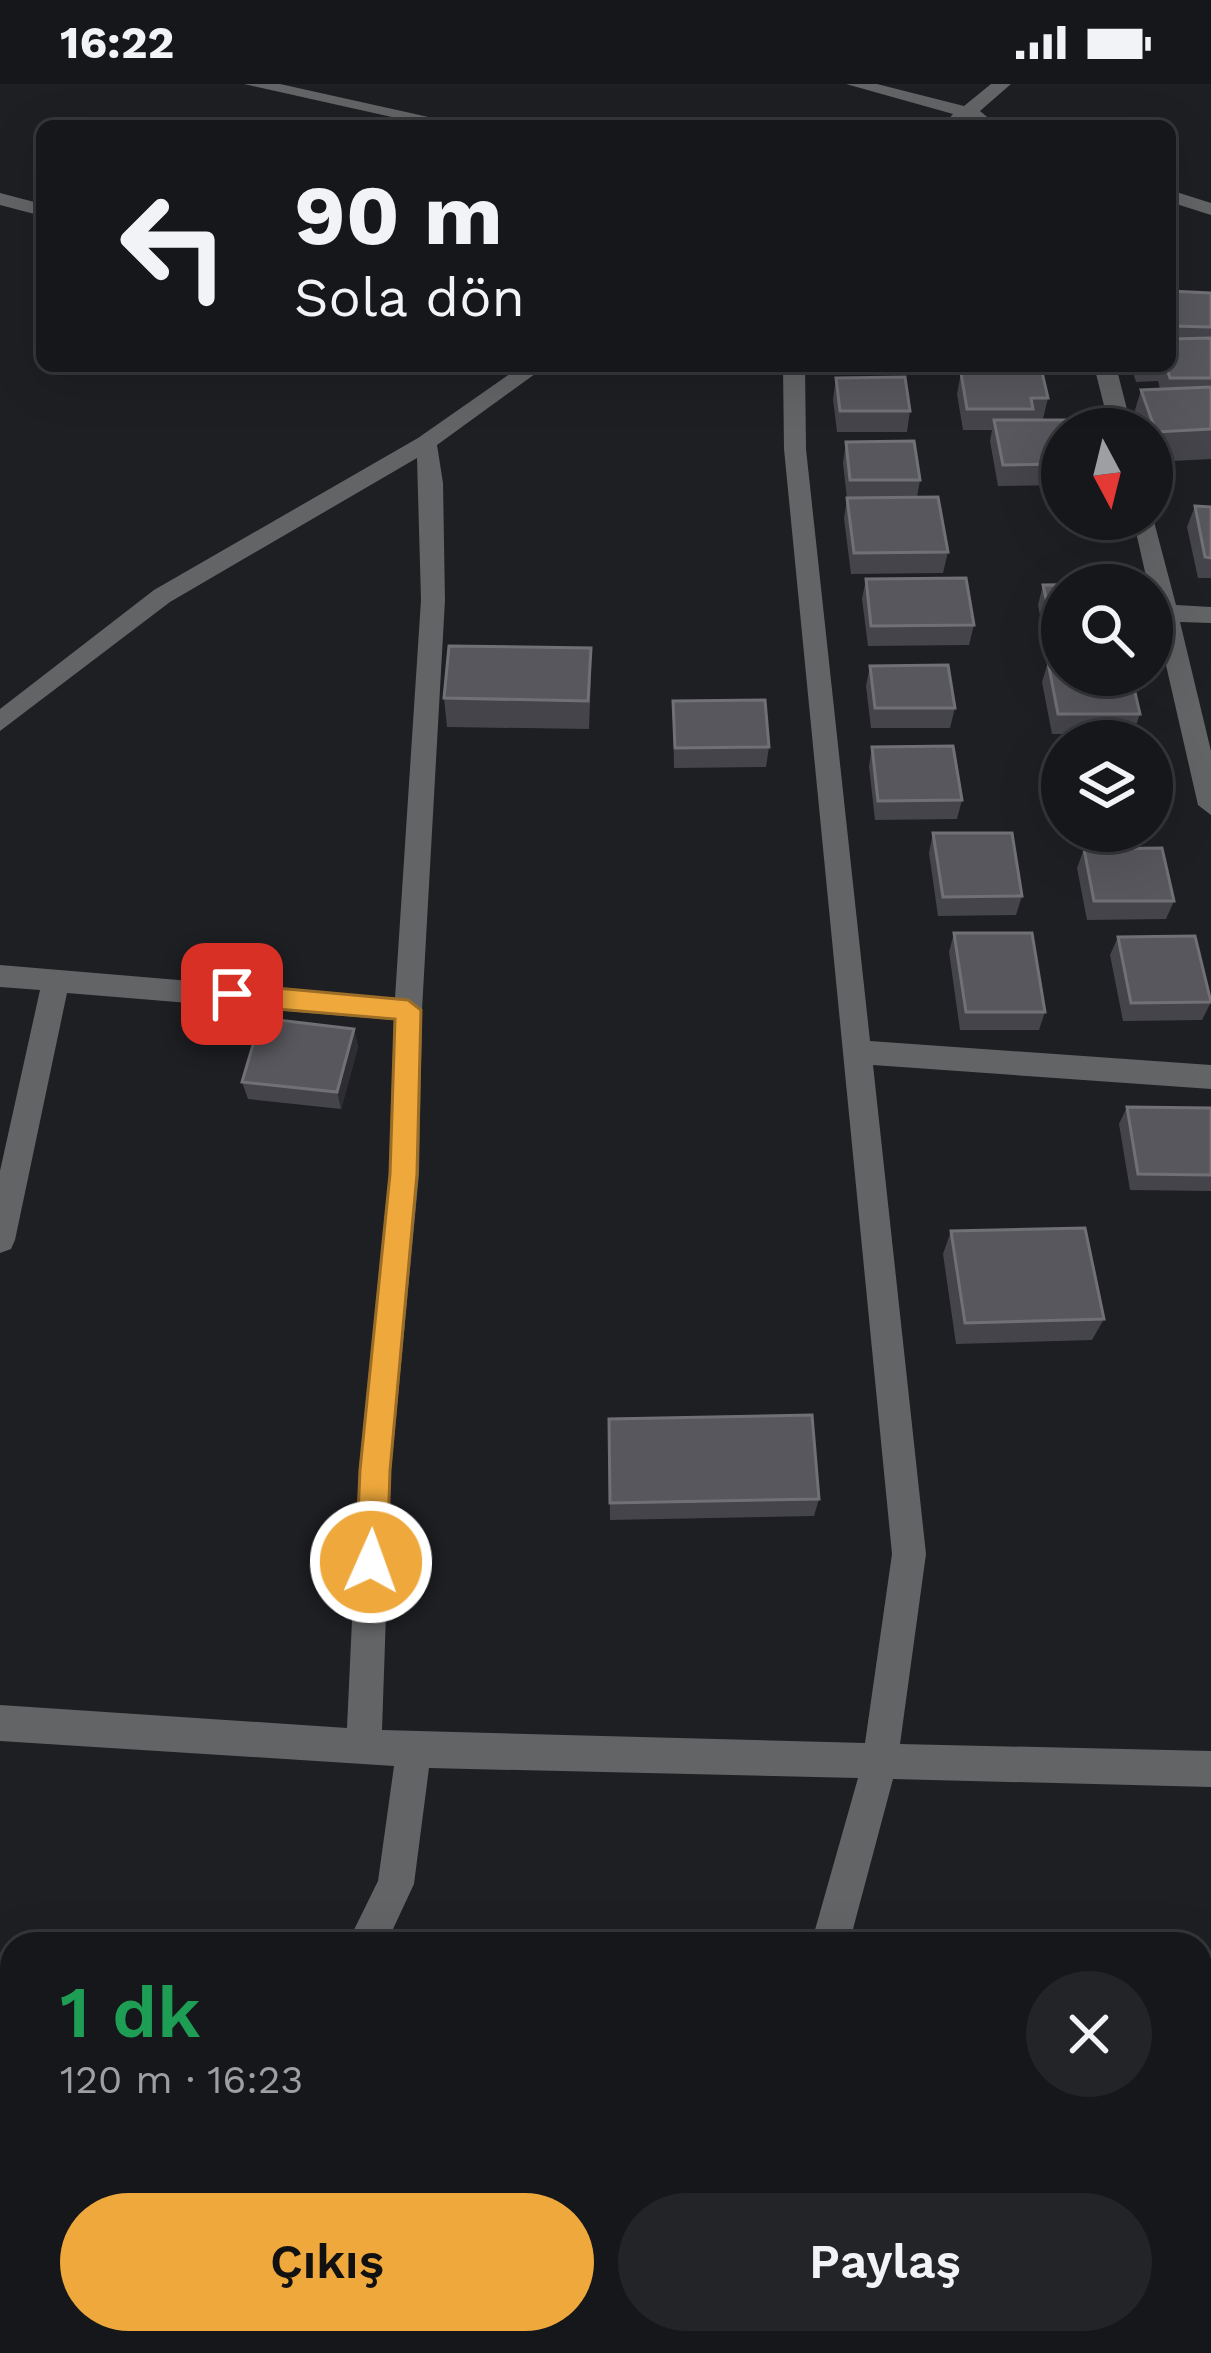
<!DOCTYPE html>
<html lang="tr">
<meta charset="utf-8">
<style>
:root{--surface:#16171a;--page:#232427;--text:#f1f3f6;--muted:#9e9fa2;--line:#353639;--accent:#eea83c}
body{margin:0;font-family:"Work Sans",sans-serif;background:var(--page);color:var(--text);height:100vh;display:flex;flex-direction:column;font-size:45px;white-space:nowrap}
*{box-sizing:border-box;margin:0}
p{font-size:39px;color:var(--muted)}
.icon{flex:none;width:66px;height:66px;fill:none;stroke:currentColor;stroke-width:2;stroke-linecap:round;stroke-linejoin:round}
.map{position:relative;flex:1;overflow:hidden}
.details{position:absolute;left:0px;top:1848px;width:1212px;height:423px;display:flex;flex-direction:column;background:var(--surface);border-radius:36px 36px 0 0;box-shadow:0 12px 48px #0002,0 0 0 3px var(--line)}
.details>*{flex:none}
.banner{position:absolute;left:36px;top:36px;width:1140px;height:252px;border-radius:18px;box-shadow:0 12px 48px #0002,0 0 0 3px var(--line);background:#16171a;color:var(--text);overflow:hidden}
.needle{width:78px;rotate:173deg}
.tools{position:absolute;left:1041px;top:324px;display:grid;gap:24px}
.tools a{display:grid;place-items:center;width:132px;height:132px;border-radius:50%;background:var(--surface);box-shadow:0 12px 48px #0002,0 0 0 3px var(--line);font-size:60px}
.pin{position:absolute;display:grid;place-items:center;width:102px;height:102px;color:#fff;margin:-51px;border-radius:24px;box-shadow:0 6px 18px #0006}
.me{position:absolute;width:132px;margin:-66px;rotate:2deg;stroke-linejoin:round;filter:drop-shadow(0 0 9px #0008)}
.turn{display:flex;align-items:center;gap:42px;height:252px;padding:0 60px;font-size:54px}
.turn .icon{width:156px;height:156px;stroke-width:2.5}
.turn b{display:block;font-size:84px;line-height:102px}
.round{display:grid;place-items:center;flex:none;width:126px;height:126px;border-radius:63px;background:var(--page)}
.overview{display:flex;align-items:center;justify-content:space-between;height:204px;padding:0 60px}
h1{font-size:72px;font-weight:600;line-height:90px;color:#1e9e55}
.button{display:flex;gap:24px;margin-top:auto;padding:24px 60px}
.button a{flex:1;height:138px;border-radius:72px;background:var(--accent);color:#111;font-size:48px;font-weight:600;line-height:138px;text-align:center}
.button a+a{background:var(--page);color:var(--text)}
.status{display:flex;justify-content:space-between;align-items:center;height:84px;padding:0 60px;background:var(--surface);direction:ltr}
.status svg{height:33px;fill:currentColor}
.map>svg:first-child{display:block}
.lines{fill:none;stroke-linecap:round;stroke-linejoin:round}
.minor{fill:#636466;fill-rule:evenodd}
.wall{fill:#44444a}
.shaded-wall{fill:#2d2d33}
.building{fill:#57575d;stroke:#707075;stroke-width:3}
.route{fill:#eea83c;stroke:#9b6d27;stroke-width:3}
</style>
<div class="status"><b>16:22</b><svg viewBox="0 0 49 12"><path d="M0 12V9h3v3zM5 12V6h3v6zM10 12V3h3v9zM15 12V0h3v12zM26 1h20v11H26zM47 4h2v5h-2z"/></svg></div>
<div class="map">
<svg width="1211" height="2269" viewBox="0 0 1211 2269">
<rect width="100%" height="100%" fill="#1e1f23"/>
<g class="lines">
<path class="minor" d="M244 0H280L469 42H432Z
M846 0H877L964 22 991 0H1011L980 27 998 42H977L969 36 949 41 947 37 953 30Z
M1170 106 1211 119V131L1170 118Z
M0 109 42 120V132L0 121Z
M521 282H546L437 361 443 399 445 516 422 926 419 1090 391 1386 382 1646 865 1659 892 1470 784 365 783 282H805L806 365 870 957 1211 981V1005L873 981 926 1470 900 1660 1211 1667V1703L893 1695 849 1860H811L858 1694 429 1684 414 1800 386 1860H347L378 1797 394 1682 0 1657V1621L347 1644 359 1386 389 1090 394 936 67 909 15 1156 11 1165 0 1169V1087L40 906 0 903V881L395 914 421 516 417 374 170 518 0 647V625L154 506 418 354Z
M1094 282H1116L1132 345H1110Z
M1152 430 1176 521 1211 523V539L1180 538 1211 667V731L1198 721 1152 520V501H1148L1133 435H1152Z
M146 2259H189L185 2269H142Z
M693 2259H735L732 2269H690Z"/>
</g>
<path class="wall" d="M1170 207 1211 209V375L1152 378V345H1135L1132 336 1141 306 1160 305 1158 297 1136 298 1131 282H1170Z
M961 289 1048 314 1043 335 1030 336 1062 345V401L998 402 990 357 992 346H963L957 310Z
M836 294 910 327 907 348H837L833 315Z
M846 358 920 396 917 413 948 468 943 489 851 490 844 434 847 415 843 379Z
M1195 422 1211 423V494H1198L1187 443Z
M866 495 974 541 969 561 868 562 862 515Z
M1043 501H1062V567H1047L1038 521Z
M1048 578 1140 630 1133 650H1052L1042 598Z
M870 582 955 624 950 644H871L866 602Z
M591 593 589 645 447 643 444 614Z
M673 617 769 663 766 683 674 684Z
M872 663 962 716 957 735 875 736 869 682Z
M1152 694 1159 722 1152 738Z
M933 749 1022 812 1016 831 938 832 929 769Z
M1084 765 1174 817 1166 835 1087 836 1077 784Z
M954 849 1045 928 1039 946H960L949 868Z
M1118 853 1211 918 1202 936 1123 937 1110 871Z
M354 945 358 963 341 1025 248 1015 242 998Z
M1127 1023 1211 1024V1107L1130 1106 1119 1040Z
M951 1147 1104 1235 1092 1256 956 1260 943 1170Z
M609 1336 819 1415 814 1432 610 1436Z"/>
<path class="shaded-wall" d="M354 945 358 963 341 1025 337 1008Z"/>
<path class="building" d="M1170 207 1211 209V243L1170 242Z
M1211 254V294H1170L1166 282H1170V255Z
M1042 288 1048 314H1031L1033 325H967L961 289Z
M905 293 910 327H840L836 294Z
M1211 303V345L1156 348 1141 306Z
M994 336H1077L1079 345H1062V380L1003 381Z
M914 357 920 396H850L846 358Z
M938 413 948 468 854 469 847 414Z
M1195 422 1211 423V474L1205 473Z
M966 494 974 541 871 542 866 495Z
M1120 500 1062 501V546H1053L1043 501Z
M449 562 591 564 588 617 444 614Z
M1048 578H1062V591H1131L1140 630H1058Z
M948 581 955 624H875L870 582Z
M765 616 769 663 675 664 673 617Z
M953 662 962 716 878 717 872 663Z
M1152 694 1159 722H1152Z
M933 749H1012L1022 812 943 813Z
M1162 764 1174 817H1094L1084 765Z
M954 849H1032L1045 928H966Z
M1195 852 1211 918 1131 919 1118 853Z
M261 934 354 945 337 1008 242 998Z
M1127 1023 1211 1024V1091L1138 1090Z
M1085 1144 1104 1235 965 1239 951 1147Z
M812 1331 819 1415 610 1419 609 1335Z"/>
<path class="route" d="M232 900 408 916 421 926 417 1090 390 1386 387 1478 382 1489 371 1493 361 1489 356 1478 360 1386 390 1090 395 935 232 921 219 910Z"/>
</svg>
<div class="tools">
<a><svg class="needle" viewBox="-14 -14 28 28"><path d="M0-13l5 13h-10z" fill="#e53935"/><path d="M0 13l5-13h-10z" fill="#9e9fa2"/></svg></a>
<a><svg class="icon" aria-label="search" viewBox="0 0 24 24"><circle cx="10" cy="10" r="6"/><path d="M15 15l6 6"/></svg></a>
<a><svg class="icon" aria-label="layers" viewBox="0 0 24 24"><path d="M12 4l9 5-9 5-9-5zM3 14l9 5 9-5"/></svg></a>
</div>
<div class="pin" style="left:232px;top:910px;background:#d93025"><svg class="icon" aria-label="arrive" viewBox="0 0 24 24"><path d="M6 21V4h12l-3 4 3 4H6"/></svg></div>
<svg class="me" style="left:371px;top:1478px" viewBox="-20 -20 40 40"><circle r="17" fill="#eea83c" stroke="#fff" stroke-width="3"/><path d="M0-11L8 9 0 5-8 9z" fill="#fff"/></svg>
<div class="banner">
<div class="turn"><svg class="icon" aria-label="left" viewBox="0 0 24 24"><path d="M17 20v-9H6M10 6l-5 5 5 5"/></svg><div><b>90 m</b>Sola dön</div></div>
</div>
<section class="details">
<div class="overview"><div><h1>1 dk</h1><p>120 m · 16:23</p></div><a class="round"><svg class="icon" aria-label="close" viewBox="0 0 24 24"><path d="M6 6l12 12M18 6L6 18"/></svg></a></div>
<div class="button"><a>Çıkış</a><a>Paylaş</a></div>
</section>
</div>
